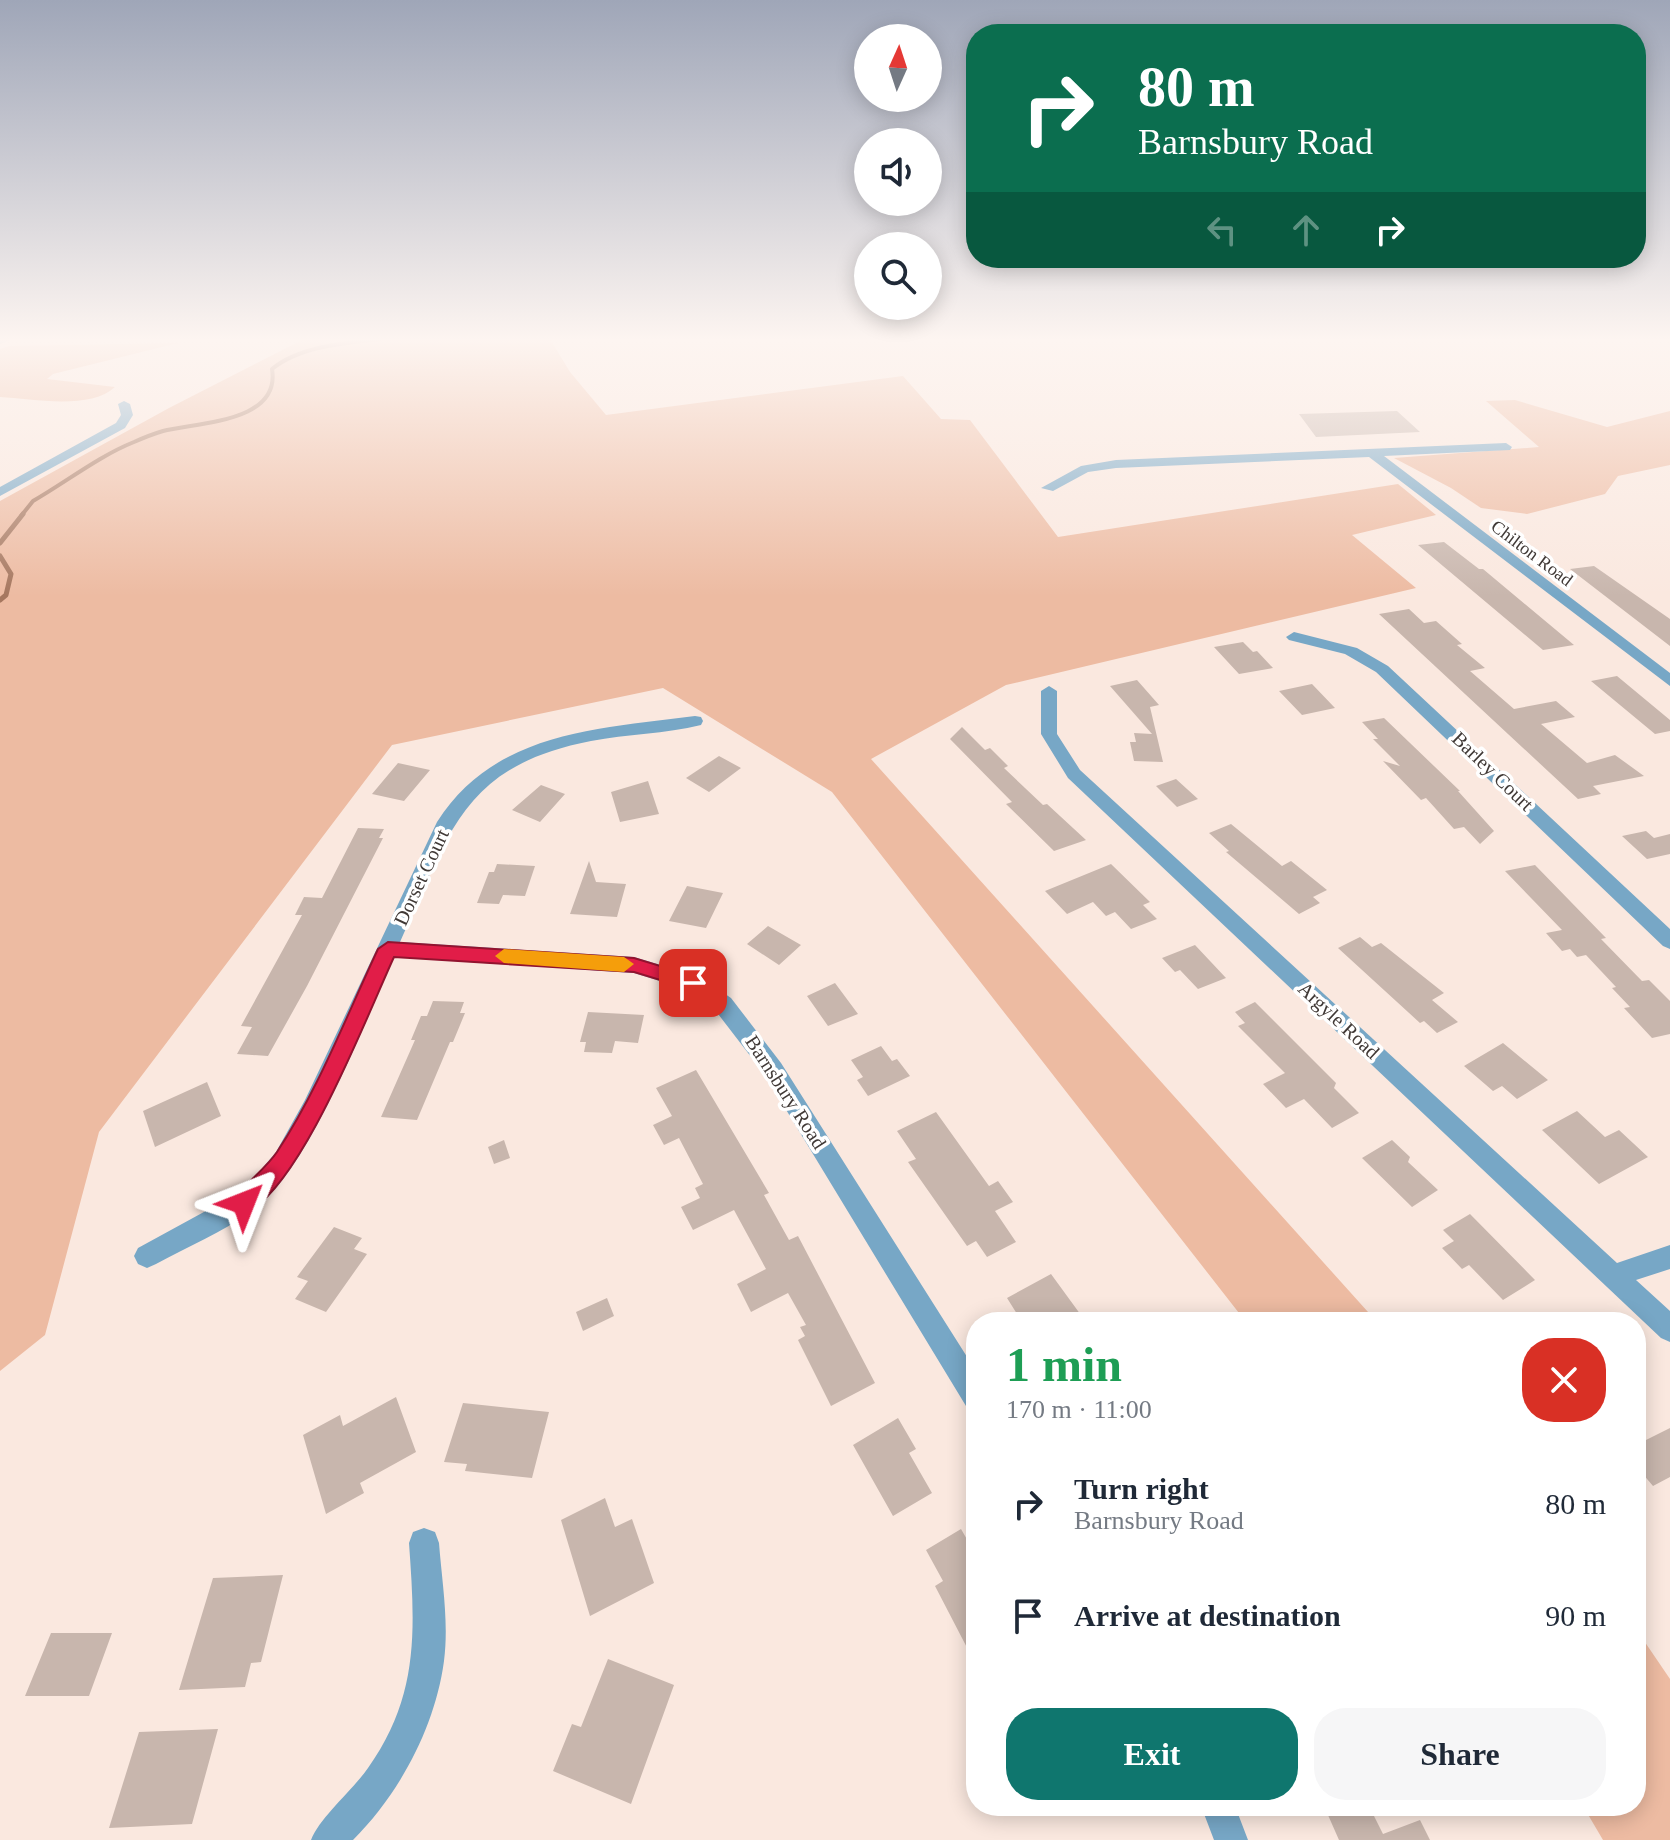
<!DOCTYPE html>
<meta charset="utf-8">
<style>
:root{--surface:#fff;--page:#f6f6f7;--text:#1f2937;--muted:#747a83;--accent:#0f766e}
body{margin:0;font-family:Georgia,serif;background:var(--page);color:var(--text);height:100vh;display:flex;flex-direction:column;font-size:30px;white-space:nowrap}
*{box-sizing:border-box;margin:0}
p{font-size:26px;color:var(--muted)}
.icon{flex:none;width:44px;height:44px;fill:none;stroke:currentColor;stroke-width:2;stroke-linecap:round;stroke-linejoin:round}
.map{position:relative;flex:1;overflow:hidden}
.details{position:absolute;left:966px;top:1312px;width:680px;height:504px;display:flex;flex-direction:column;background:var(--surface);border-radius:32px;box-shadow:0 4px 20px #0003}
.details>*{flex:none}
.guide{position:absolute;left:966px;top:24px;width:680px;height:244px;border-radius:32px;box-shadow:0 4px 20px #0003;background:#0b6e4f;color:#fff;overflow:hidden}
.needle{width:52px;rotate:3deg}
.fabs{position:absolute;left:854px;top:24px;display:grid;gap:16px}
.fabs a{display:grid;place-items:center;width:88px;height:88px;border-radius:50%;background:var(--surface);box-shadow:0 4px 20px #0003;font-size:40px}
.pin{position:absolute;display:grid;place-items:center;width:68px;height:68px;color:#fff;margin:-34px;border-radius:16px;box-shadow:0 4px 12px #0006}
.me{position:absolute;width:88px;margin:-44px;rotate:45deg;stroke-linejoin:round;filter:drop-shadow(0 0 6px #0008)}
.turn{display:flex;align-items:center;gap:28px;height:168px;padding:0 40px;font-size:36px}
.turn .icon{width:104px;height:104px;stroke-width:2.5}
.turn b{display:block;font-size:56px;line-height:68px}
.lanes{display:flex;align-items:center;height:76px;padding:0 40px;background:#0003;justify-content:center;gap:40px;direction:ltr}
.lanes .off{opacity:.35}
.round{display:grid;place-items:center;flex:none;width:84px;height:84px;border-radius:32px;background:var(--page)}
.headline{display:flex;align-items:center;justify-content:space-between;height:136px;padding:0 40px}
h1{font-size:48px;font-weight:800;line-height:60px;color:#1e9e55}
.primary-button{display:flex;gap:16px;margin-top:auto;padding:16px 40px}
.primary-button a{flex:1;height:92px;border-radius:32px;background:var(--accent);color:#fff;font-size:32px;font-weight:800;line-height:92px;text-align:center}
.primary-button a+a{background:var(--page);color:var(--text)}
ul{padding:0;list-style:none}
li{display:flex;align-items:center;gap:24px;height:112px;padding:0 40px}
li div{flex:1}
li b{display:block;font-size:30px}
li em{font-style:normal}
.map>svg:first-child{display:block}
.green{fill:#edbba2}
.lines{fill:none;stroke-linecap:round;stroke-linejoin:round}
.stream-far1{stroke:#a6775f;stroke-width:4}
.stream{stroke:#a6775f;stroke-width:5}
.building{fill:#c8b6ad}
.minor{fill:#77a7c6;fill-rule:evenodd}
.route{fill:#e11d48;stroke:#92132f;stroke-width:2}
.slow{fill:#f59e0b}
.labels{text-anchor:middle;stroke-width:7;stroke-linejoin:round;paint-order:stroke}
.far-street-label{font-size:18px;fill:#403936;stroke:#fff}
.street-label{font-size:20px;fill:#403936;stroke:#fff}
</style>
<div class="map">
<svg width="1670" height="1840" viewBox="0 0 1670 1840">
<rect width="100%" height="100%" fill="#fae8df"/>
<path class="green" d="M300 339H550L570 372 606 415 903 376 941 419 970 420 1058 537 1398 484 1436 515 1352 535 1416 588 1006 685 871 759 1377 1322H1246L832 792 663 688 392 745 99 1132 45 1335 0 1371V501L169 408 302 340Z
M178 343 53 374 47 379 115 387C91 410 33 399 0 397V349L9 346Z
M1515 400 1607 427 1670 411V465L1618 476 1605 494 1527 514 1481 508 1451 488 1394 458 1539 447 1486 401Z
M1636 1629 1670 1679V1840H1603L1583 1806H1636Z"/>
<g class="lines">
<path class="stream-far1" d="M21 516 33 501C66 482 99 456 134 442 143 438 153 434 163 431 197 422 281 423 272 369 300 346 345 343 380 339"/>
<path class="stream" d="M0 543 23 514
M0 556 11 574 6 595 0 600"/>
</g>
<path class="building" d="M1397 411 1420 432 1316 437 1299 414Z
M1444 542 1479 569H1483L1574 645 1543 650 1418 545Z
M1594 566 1670 619V646L1570 569Z
M1409 609 1424 623 1436 621 1462 644 1457 645 1485 668 1470 671 1514 709 1556 701 1575 717 1541 724 1587 763 1615 755 1644 776 1593 786 1601 794 1578 799 1379 614Z
M1243 642 1253 652 1257 651 1273 668 1239 674 1214 647Z
M1617 676 1670 720V731L1655 734 1591 681Z
M1137 680 1159 705 1150 707 1163 762 1134 761 1130 742H1136L1134 733 1152 734 1110 686Z
M1312 684 1335 708 1302 715 1279 691Z
M1384 718 1460 791H1458L1494 831 1480 844 1464 827 1454 829 1426 798 1421 800 1383 761 1400 766 1373 739H1378L1362 722Z
M962 727 985 750 990 748 1008 766 1004 768 1043 805 1047 804 1086 840 1054 851 1006 804 1012 802 950 739Z
M719 756 741 768 709 792 686 778Z
M398 763 430 770 404 801 372 794Z
M1176 779 1198 799 1177 807 1156 786Z
M648 781 659 814 620 822 611 792Z
M541 785 565 794 540 822 512 810Z
M1231 824 1282 866 1291 861 1327 890 1313 897 1320 903 1299 914 1226 852 1229 851 1209 833Z
M358 828 384 829 379 838H383L307 986 268 1056 237 1054 252 1027 241 1026 302 915H295L304 897 322 898Z
M1646 831 1654 838 1670 834V854L1647 859 1622 836Z
M589 861 596 882 626 884 617 917 570 914Z
M497 864 535 866 525 896 503 895 499 904 477 903 489 872H494Z
M1111 864 1150 902 1143 905 1157 919 1131 929 1115 912 1106 916 1093 902 1067 914 1045 891Z
M1535 865 1606 938 1601 939 1642 981 1649 980 1670 1001V1034L1652 1038 1624 1008 1630 1007 1612 988 1616 987 1586 955 1577 957 1570 949 1562 951 1546 933 1562 930 1505 871Z
M687 886 723 893 706 928 669 921Z
M768 926 801 945 779 965 747 944Z
M1360 937 1372 947 1381 943 1444 993 1432 1000 1458 1022 1437 1033 1424 1021 1420 1023 1338 948Z
M1195 945 1226 978 1198 989 1180 970 1175 972 1162 958Z
M835 983 858 1014 828 1026 807 996Z
M433 1001 464 1002 460 1013H465L453 1042H450L417 1120 381 1117 415 1040H411L421 1016H427Z
M1255 1002 1336 1083 1334 1088 1359 1113 1332 1128 1304 1099 1286 1108 1263 1084 1285 1073 1238 1026 1245 1023 1235 1012Z
M588 1012 644 1015 638 1043 615 1041 612 1053 584 1052 586 1042H580Z
M1503 1043 1548 1080 1517 1099 1502 1086 1493 1091 1464 1066Z
M881 1046 892 1061 897 1059 910 1076 868 1096 857 1080 863 1077 851 1060Z
M696 1070 769 1193 764 1195 789 1240 798 1236 875 1383 831 1406 798 1340 805 1336 800 1327 806 1325 788 1293 751 1312 737 1284 766 1269 734 1210 693 1230 681 1207 700 1198 695 1188 703 1184 679 1138 664 1145 653 1125 672 1116 656 1088Z
M207 1082 221 1116 155 1147 143 1111Z
M1577 1111 1605 1137 1619 1130 1648 1157 1599 1184 1542 1130Z
M936 1112 989 1186 998 1181 1013 1202 995 1211 1016 1242 987 1257 976 1241 967 1246 908 1162 916 1159 897 1131Z
M504 1140 510 1158 494 1164 488 1147Z
M1392 1140 1410 1157 1408 1162 1438 1190 1412 1207 1362 1158Z
M1470 1214 1535 1280 1503 1300 1469 1265 1462 1269 1442 1248 1454 1241 1443 1230Z
M334 1227 362 1238 354 1249 367 1254 326 1312 295 1299 308 1281 297 1277Z
M1051 1274 1086 1322H1022L1007 1298Z
M607 1298 614 1316 583 1331 576 1312Z
M396 1397 416 1452 360 1483 364 1493 326 1514 303 1435 340 1415 343 1426Z
M463 1403 549 1412 532 1478 465 1471 467 1464 444 1462Z
M898 1418 916 1449 909 1453 932 1493 893 1516 853 1445Z
M1670 1428V1477L1653 1486 1636 1466V1445Z
M605 1498 615 1527 632 1519 654 1583 590 1616 561 1520Z
M961 1529 976 1555V1665L935 1586 943 1581 926 1550Z
M283 1575 261 1662 251 1663 245 1687 179 1690 213 1578Z
M51 1633H112L89 1696H25Z
M608 1659 674 1685 631 1804 553 1771 572 1724 581 1727Z
M218 1729 192 1824 109 1828 139 1732Z
M1324 1806H1369L1383 1834 1420 1820 1430 1840H1339Z"/>
<g class="lines">
<path class="minor" d="M0 339H13L0 344Z
M124 401 130 404 133 415 125 428 0 496V487L116 423 121 415 118 404Z
M1506 443 1512 447 1510 450 1384 456 1670 673V686L1369 457 1116 468 1088 472 1053 491 1041 488 1081 466 1116 460Z
M1294 632 1357 648 1388 666 1670 929V949L1663 946 1376 672 1345 654 1289 640 1286 637Z
M1049 686 1057 691V734L1080 770 1617 1263 1670 1245V1269L1636 1280 1670 1311V1342L1661 1338 1068 778 1041 734V691Z
M695 716 701 717 703 721 701 725C665 734 627 734 591 741 461 766 449 835 400 942L634 957 700 977 731 998 781 1063 976 1371V1410L966 1406 765 1075 715 1010 686 989 634 973 394 957C364 1023 309 1171 252 1211 223 1232 187 1247 156 1264L147 1268 138 1264 134 1256 138 1248 235 1195 256 1176 276 1152 305 1100 437 822C495 731 598 729 695 716Z
M424 1528 435 1532 439 1543C442 1582 449 1622 444 1661 435 1727 400 1793 353 1840H311C320 1817 352 1791 368 1768 420 1695 415 1628 409 1543L413 1532Z
M1201 1806H1235L1248 1840H1214Z"/>
</g>
<linearGradient id="sky" x2="0" y2="1"><stop stop-color="#9fa6b8"/><stop offset="0.57" stop-color="#fdf5f1"/><stop offset="1" stop-color="#fdf5f1" stop-opacity="0"/></linearGradient>
<rect width="1670" height="596" fill="url(#sky)"/>
<path class="route" d="M388 942 634 958 700 978 703 983 700 988 693 990 634 972 394 957C368 1013 299 1193 244 1213L236 1210 233 1203C241 1186 265 1170 277 1152 318 1090 346 1017 378 949Z"/>
<path class="slow" d="M504 949 624 957 634 964 624 972 504 963 495 956Z"/>
<g class="labels">
<g class="far-street-label">
<text transform="translate(1532 553) rotate(37)" y="6">Chilton Road</text>
</g>
<g class="street-label">
<text transform="translate(1493 771) rotate(44)" y="7">Barley Court</text>
<text transform="translate(421 877) rotate(-65)" y="7">Dorset Court</text>
<text transform="translate(1339 1020) rotate(43)" y="7">Argyle Road</text>
<text transform="translate(786 1092) rotate(57)" y="7">Barnsbury Road</text>
</g>
</g>
</svg>
<div class="fabs">
<a><svg class="needle" viewBox="-14 -14 28 28"><path d="M0-13l5 13h-10z" fill="#e53935"/><path d="M0 13l5-13h-10z" fill="#747a83"/></svg></a>
<a><svg class="icon" aria-label="sound" viewBox="0 0 24 24"><path d="M4 9h4l5-4v14l-5-4H4zM17 9q2 3 0 6"/></svg></a>
<a><svg class="icon" aria-label="search" viewBox="0 0 24 24"><circle cx="10" cy="10" r="6"/><path d="M15 15l6 6"/></svg></a>
</div>
<div class="pin" style="left:693px;top:983px;background:#d93025"><svg class="icon" aria-label="arrive" viewBox="0 0 24 24"><path d="M6 21V4h12l-3 4 3 4H6"/></svg></div>
<svg class="me" style="left:244px;top:1203px" viewBox="-20 -20 40 40"><path d="M0-17L14 15 0 8-14 15z" fill="#e11d48" stroke="#fff" stroke-width="4"/></svg>
<div class="guide">
<div class="turn"><svg class="icon" aria-label="right" viewBox="0 0 24 24"><path d="M7 20v-9h11M14 6l5 5-5 5"/></svg><div><b>80 m</b>Barnsbury Road</div></div>
<div class="lanes"><svg class="icon off" aria-label="left" viewBox="0 0 24 24"><path d="M17 20v-9H6M10 6l-5 5 5 5"/></svg><svg class="icon off" aria-label="ahead" viewBox="0 0 24 24"><path d="M12 20V5M6 11l6-6 6 6"/></svg><svg class="icon" aria-label="right" viewBox="0 0 24 24"><path d="M7 20v-9h11M14 6l5 5-5 5"/></svg></div>
</div>
<section class="details">
<div class="headline"><div><h1>1 min</h1><p>170 m · 11:00</p></div><a class="round" style="background:#d93025;color:#fff"><svg class="icon" aria-label="close" viewBox="0 0 24 24"><path d="M6 6l12 12M18 6L6 18"/></svg></a></div>
<ul>
<li><svg class="icon" aria-label="right" viewBox="0 0 24 24"><path d="M7 20v-9h11M14 6l5 5-5 5"/></svg><div><b>Turn right</b><p>Barnsbury Road</p></div><em>80 m</em></li>
<li><svg class="icon" aria-label="arrive" viewBox="0 0 24 24"><path d="M6 21V4h12l-3 4 3 4H6"/></svg><div><b>Arrive at destination</b></div><em>90 m</em></li>
</ul>
<div class="primary-button"><a>Exit</a><a>Share</a></div>
</section>
</div>
